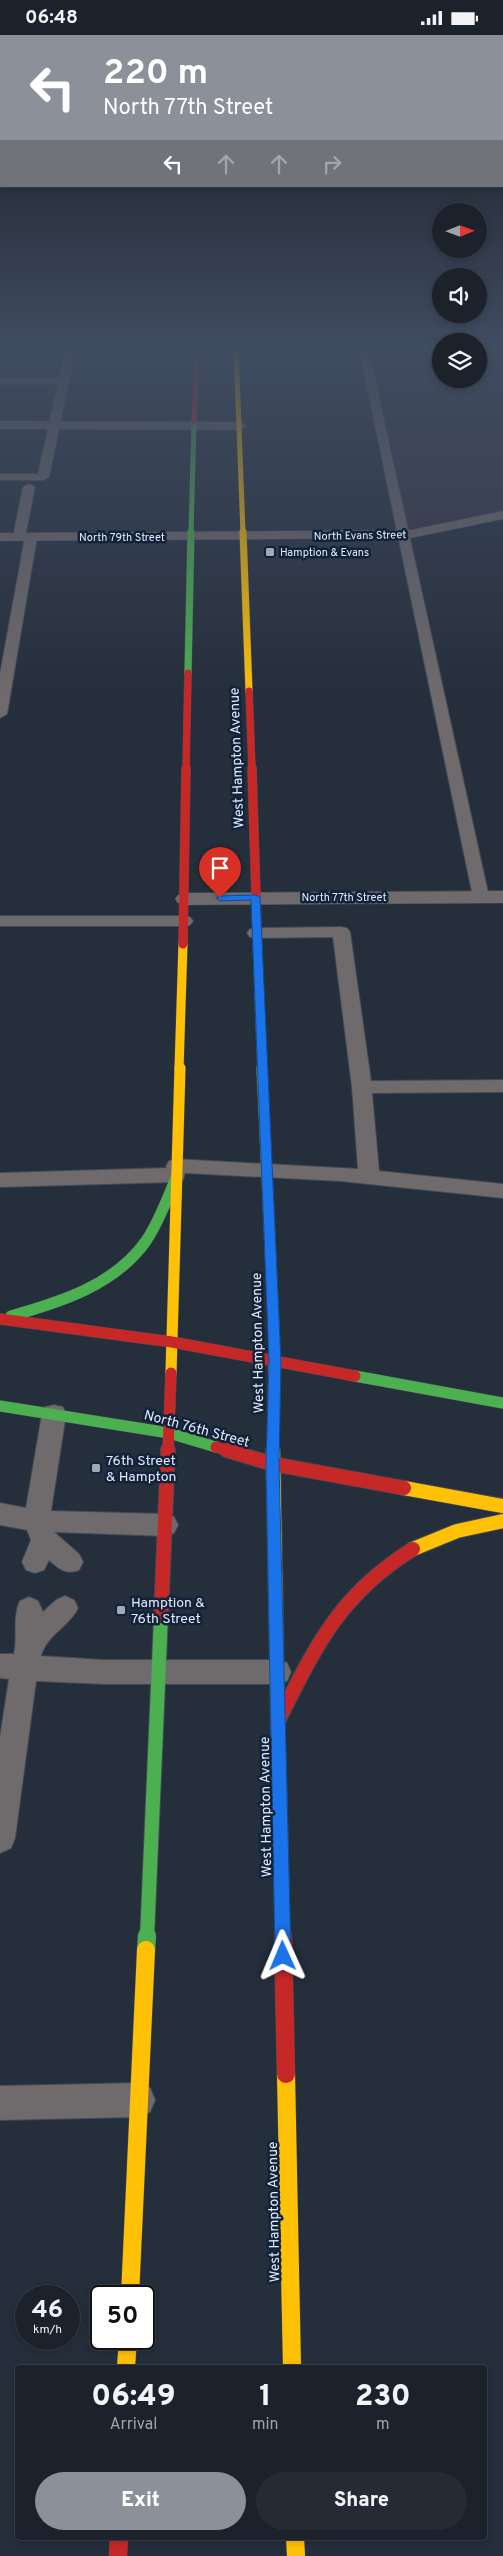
<!DOCTYPE html>
<style>
:root{--surface:#1c222c;--page:#252a34;--text:#f1f3f6;--muted:#a0a4a9;--line:#3a3f48;--accent:#8c9099}
body{margin:0;font-family:Overpass,sans-serif;background:var(--page);color:var(--text);height:100vh;display:flex;flex-direction:column;font-size:19px;white-space:nowrap}
*{box-sizing:border-box;margin:0}
p{font-size:16px;color:var(--muted)}
.icon{flex:none;width:28px;height:28px;fill:none;stroke:currentColor;stroke-width:2;stroke-linecap:round;stroke-linejoin:round}
.map{position:relative;flex:1;overflow:hidden}
.side{position:absolute;left:15px;top:2330px;width:472px;height:175px;display:flex;flex-direction:column;background:var(--surface);border-radius:5px;box-shadow:0 2px 8px #0003,0 0 0 1px var(--line)}
.side>*{flex:none}
.banner{position:absolute;left:0px;top:0px;width:504px;height:152px;box-shadow:0 2px 8px #0003,0 0 0 1px var(--line);background:#8c9099;color:#fff;overflow:hidden}
.needle{width:32px;rotate:89deg}
.controls{position:absolute;left:432px;top:168px;display:grid;gap:10px}
.controls a{display:grid;place-items:center;width:55px;height:55px;border-radius:50%;background:var(--surface);box-shadow:0 2px 8px #0003,0 0 0 1px var(--line);font-size:25px}
.speed{position:absolute;left:15px;top:2250px;display:flex;gap:10px;font-size:25px;font-weight:700;text-align:center}
.speed>*{display:grid;place-content:center;width:65px;height:65px;border-radius:50%;background:var(--surface);box-shadow:0 2px 8px #0003,0 0 0 1px var(--line);line-height:1}
.speed small{font-size:12px;font-weight:400}
.speed .limit{border:2px solid #111;border-radius:8px;background:#fff;color:#111}
.pin{position:absolute;display:grid;place-items:center;width:42px;height:42px;color:#fff;margin:-51px -21px;border-radius:50% 50% 50% 0;rotate:-45deg;box-shadow:0 0 5px #0007}
.pin .icon{rotate:45deg}
.me{position:absolute;width:55px;margin:-28px;rotate:359deg;stroke-linejoin:round;filter:drop-shadow(0 0 4px #0008)}
.turn{display:flex;align-items:center;gap:18px;height:105px;padding:0 20px;font-size:22px}
.turn .icon{width:65px;height:65px;stroke-width:2.5}
.turn b{display:block;font-size:35px;line-height:42px}
.lanes{display:flex;align-items:center;height:48px;padding:0 20px;background:#0003;justify-content:center;gap:25px;direction:ltr}
.lanes .off{opacity:.35}
.eta{display:flex;justify-content:space-evenly;align-items:center;height:85px;text-align:center}
.eta b{font-size:30px;font-weight:800;line-height:35px}
.button{display:flex;gap:10px;margin-top:auto;padding:10px 20px}
.button a{flex:1;height:58px;border-radius:30px;background:var(--accent);color:#fff;font-size:20px;font-weight:800;line-height:58px;text-align:center}
.button a+a{background:var(--page);color:var(--text)}
.status{display:flex;justify-content:space-between;align-items:center;height:35px;padding:0 25px;background:var(--surface);direction:ltr}
.status svg{height:14px;fill:currentColor}
.map>svg:first-child{display:block}
.education{fill:#353544}
.lines{fill:none;stroke-linecap:round;stroke-linejoin:round}
.lane-casing{stroke:#414954;stroke-width:2}
.street-casing{stroke:#414954;stroke-width:1}
.fast-far5-casing{stroke:#414954;stroke-width:5.5}
.fast-far4-casing{stroke:#414954;stroke-width:8}
.fast-far3-casing{stroke:#414954;stroke-width:10}
.fast-far2-casing{stroke:#414954;stroke-width:12}
.fast-far1-casing{stroke:#414954;stroke-width:16}
.fast-casing{stroke:#414954;stroke-width:19}
.slow-far5-casing{stroke:#414954;stroke-width:5.5}
.slow-far4-casing{stroke:#414954;stroke-width:8}
.slow-far3-casing{stroke:#414954;stroke-width:10}
.slow-far2-casing{stroke:#414954;stroke-width:12}
.slow-far1-casing{stroke:#414954;stroke-width:16}
.slow-casing{stroke:#414954;stroke-width:19}
.jam-far5-casing{stroke:#414954;stroke-width:5.5}
.jam-far4-casing{stroke:#414954;stroke-width:8}
.jam-far3-casing{stroke:#414954;stroke-width:10}
.jam-far2-casing{stroke:#414954;stroke-width:12}
.jam-far1-casing{stroke:#414954;stroke-width:16}
.jam-casing{stroke:#414954;stroke-width:19}
.lane{fill:#6f6a6c;fill-rule:evenodd}
.street{fill:#6f6a6c;fill-rule:evenodd}
.fast-far5{stroke:#4caf50;stroke-width:5}
.fast-far4{stroke:#4caf50;stroke-width:7}
.fast-far3{stroke:#4caf50;stroke-width:9}
.fast-far2{stroke:#4caf50;stroke-width:11}
.fast-far1{stroke:#4caf50;stroke-width:14}
.fast{stroke:#4caf50;stroke-width:18}
.slow-far5{stroke:#ffc107;stroke-width:5}
.slow-far4{stroke:#ffc107;stroke-width:7}
.slow-far3{stroke:#ffc107;stroke-width:9}
.slow-far2{stroke:#ffc107;stroke-width:11}
.slow-far1{stroke:#ffc107;stroke-width:14}
.slow{stroke:#ffc107;stroke-width:18}
.jam-far5{stroke:#c62828;stroke-width:5}
.jam-far4{stroke:#c62828;stroke-width:7}
.jam-far3{stroke:#c62828;stroke-width:9}
.jam-far2{stroke:#c62828;stroke-width:11}
.jam-far1{stroke:#c62828;stroke-width:14}
.jam{stroke:#c62828;stroke-width:18}
.route{fill:#1a73e8;stroke:#114b97}
.poi-dot{fill:#9fa9b8;stroke:#132239;stroke-width:2}
.labels{text-anchor:middle;stroke-width:5;stroke-linejoin:round;paint-order:stroke}
.far-street-label{font-size:11px;fill:#e0ebfb;stroke:#132239}
.far-poi-label{font-size:11px;fill:#e0ebfb;stroke:#132239;text-anchor:start}
.street-label{font-size:14px;fill:#e0ebfb;stroke:#132239}
.poi-label{font-size:14px;fill:#e0ebfb;stroke:#132239;text-anchor:start}
</style>
<div class="status"><b>06:48</b><svg viewBox="0 0 49 12"><path d="M0 12V9h3v3zM5 12V6h3v6zM10 12V3h3v9zM15 12V0h3v12zM26 1h20v11H26zM47 4h2v5h-2z"/></svg></div>
<div class="map">
<svg width="503" height="2521" viewBox="0 0 503 2521">
<rect width="100%" height="100%" fill="#252e3b"/>
<path class="education" d="M363 313H441V344H479V313H503V480L402 499Z"/>
<g class="lines">
<g class="lane-casing">
<path id="lane" d="M66 313H76L49 442 43 445H0V439H38L58 349H0V343H60Z
M359 313H368L489 862 487 866H475L473 862Z
M29 449 35 452 25 502 31 498 37 502 7 679 0 683V639L25 502 19 506 13 502 23 452Z
M0 881H184L190 882 193 886 190 890 184 891H0Z
M341 892 347 893 350 897 371 1046 503 1045V1057L372 1058 379 1136 503 1149V1163L340 1146 185 1138 183 1145 176 1147 0 1152V1138L167 1133 166 1131 169 1126 176 1124 358 1134 352 1052 333 902 256 903 250 902 247 898 250 894 256 893Z
M54 1370 63 1372 66 1379 51 1476 165 1479 174 1482 178 1490 174 1498 165 1501 54 1497 79 1519 83 1527 79 1535C66 1540 59 1534 49 1525L44 1535 35 1538 26 1535 22 1527 31 1505 27 1495 0 1490V1468L26 1473 42 1379 45 1372Z
M65 1561 74 1565 78 1573C69 1592 46 1600 41 1621L104 1625H277L287 1628 291 1637 287 1646 277 1649H104L36 1646 15 1803 11 1813 0 1818V1702L9 1644 0 1643V1619H14C18 1602 12 1582 20 1566L29 1562 38 1566 43 1577 56 1565Z
M138 2048 150 2053 155 2065 150 2077 138 2082 0 2085V2051Z"/>
</g>
<g class="street-casing">
<path id="street" d="M0 386 241 387 247 391 241 395 0 394Z
M503 476V484L411 503 0 506V498L411 495Z
M503 856V868L185 870 178 868 175 864 178 860 185 858Z"/>
</g>
<g class="fast-far5-casing">
<path id="fast-far5" d="M191 498 194 387"/>
</g>
<g class="fast-far4-casing">
<path id="fast-far4" d="M188 638 191 497"/>
</g>
<g class="fast-far3-casing">
<path id="fast-far3" d="M259 958 262 1034"/>
</g>
<g class="fast-far2-casing">
<path id="fast-far2" d="M262 1033 274 1296
M11 1281C61 1267 115 1250 146 1206 159 1187 167 1164 176 1143
M355 1341 503 1368
M0 1371 169 1398 216 1412"/>
</g>
<g class="fast-far1-casing">
<path id="fast-far1" d="M147 1903 161 1581"/>
</g>
<g class="fast-casing">
<path id="fast" d="M146 1915 147 1901"/>
</g>
<g class="slow-far5-casing">
<path id="slow-far5" d="M236 313 243 498"/>
</g>
<g class="slow-far4-casing">
<path id="slow-far4" d="M243 497 249 656"/>
</g>
<g class="slow-far3-casing">
<path id="slow-far3" d="M179 1034 183 909"/>
</g>
<g class="slow-far2-casing">
<path id="slow-far2" d="M171 1338 180 1033
M273 1416 274 1296"/>
</g>
<g class="slow-far1-casing">
<path id="slow-far1" d="M273 1415 278 1698
M404 1453 503 1471
M413 1514 457 1496 503 1486"/>
</g>
<g class="slow-casing">
<path id="slow" d="M286 2039 292 2332
M130 2261 146 1915
M126 2332 128 2304
M295 2502 296 2521"/>
</g>
<g class="jam-far5-casing">
<path id="jam-far5" d="M194 387 197 313"/>
</g>
<g class="jam-far4-casing">
<path id="jam-far4" d="M249 656 252 734
M186 734 188 638"/>
</g>
<g class="jam-far3-casing">
<path id="jam-far3" d="M252 733 259 958
M183 909 186 733"/>
</g>
<g class="jam-far2-casing">
<path id="jam-far2" d="M0 1284 172 1307 355 1341
M216 1412 230 1416
M168 1416 171 1338"/>
</g>
<g class="jam-far1-casing">
<path id="jam-far1" d="M226 1415 273 1429 404 1453
M161 1581 168 1415
M278 1686C316 1611 339 1560 413 1514
M278 1698 283 1903"/>
</g>
<g class="jam-casing">
<path id="jam" d="M283 1901 286 2039
M118 2521 119 2502"/>
</g>
<use href="#lane" class="lane"/>
<use href="#street" class="street"/>
<use href="#fast-far5" class="fast-far5"/>
<use href="#fast-far4" class="fast-far4"/>
<use href="#fast-far3" class="fast-far3"/>
<use href="#fast-far2" class="fast-far2"/>
<use href="#fast-far1" class="fast-far1"/>
<use href="#fast" class="fast"/>
<use href="#slow-far5" class="slow-far5"/>
<use href="#slow-far4" class="slow-far4"/>
<use href="#slow-far3" class="slow-far3"/>
<use href="#slow-far2" class="slow-far2"/>
<use href="#slow-far1" class="slow-far1"/>
<use href="#slow" class="slow"/>
<use href="#jam-far5" class="jam-far5"/>
<use href="#jam-far4" class="jam-far4"/>
<use href="#jam-far3" class="jam-far3"/>
<use href="#jam-far2" class="jam-far2"/>
<use href="#jam-far1" class="jam-far1"/>
<use href="#jam" class="jam"/>
</g>
<linearGradient id="sky" x2="0" y2="1"><stop stop-color="#141920"/><stop offset="0.47" stop-color="#404c60"/><stop offset="1" stop-color="#404c60" stop-opacity="0"/></linearGradient>
<rect width="503" height="666" fill="url(#sky)"/>
<path class="route" d="M255 860 260 862 281 1327 279 1429 291 1921 288 1927 283 1929 277 1927 275 1921 266 1429 269 1327 251 865 220 866 216 863 220 861Z"/>
<g class="poi-dot">
<rect x="265" y="512" width="10" height="10" rx="2.5"/>
<rect x="91" y="1428" width="10" height="10" rx="2.5"/>
<rect x="116" y="1570" width="10" height="10" rx="2.5"/>
</g>
<g class="labels">
<g class="far-street-label">
<text transform="translate(360 500) rotate(-1)" y="4">North Evans Street</text>
<text x="122" y="506">North 79th Street</text>
<text x="344" y="866">North 77th Street</text>
</g>
<g class="far-poi-label">
<text x="280" y="521">Hamption &amp; Evans</text>
</g>
<g class="street-label">
<text transform="translate(236 723) rotate(-92)" y="5">West Hampton Avenue</text>
<text transform="translate(257 1308) rotate(-91)" y="5">West Hampton Avenue</text>
<text transform="translate(197 1393) rotate(15)" y="5">North 76th Street</text>
<text transform="translate(265 1772) rotate(-91)" y="5">West Hampton Avenue</text>
<text transform="translate(273 2177) rotate(-91)" y="5">West Hampton Avenue</text>
</g>
<g class="poi-label">
<text x="106" y="1430">76th Street<tspan x="106" dy="16">&amp; Hampton</tspan></text>
<text x="131" y="1572">Hamption &amp;<tspan x="131" dy="16">76th Street</tspan></text>
</g>
</g>
</svg>
<div class="controls">
<a><svg class="needle" viewBox="-14 -14 28 28"><path d="M0-13l5 13h-10z" fill="#e53935"/><path d="M0 13l5-13h-10z" fill="#a0a4a9"/></svg></a>
<a><svg class="icon" aria-label="sound" viewBox="0 0 24 24"><path d="M4 9h4l5-4v14l-5-4H4zM17 9q2 3 0 6"/></svg></a>
<a><svg class="icon" aria-label="layers" viewBox="0 0 24 24"><path d="M12 4l9 5-9 5-9-5zM3 14l9 5 9-5"/></svg></a>
</div>
<div class="speed"><div>46<small>km/h</small></div><div class="limit">50</div></div>
<div class="pin" style="left:220px;top:863px;background:#d93025"><svg class="icon" aria-label="arrive" viewBox="0 0 24 24"><path d="M6 21V4h12l-3 4 3 4H6"/></svg></div>
<svg class="me" style="left:283px;top:1921px" viewBox="-20 -20 40 40"><path d="M0-17L14 15 0 8-14 15z" fill="#1a73e8" stroke="#fff" stroke-width="4"/></svg>
<div class="banner">
<div class="turn"><svg class="icon" aria-label="left" viewBox="0 0 24 24"><path d="M17 20v-9H6M10 6l-5 5 5 5"/></svg><div><b>220 m</b>North 77th Street</div></div>
<div class="lanes"><svg class="icon" aria-label="left" viewBox="0 0 24 24"><path d="M17 20v-9H6M10 6l-5 5 5 5"/></svg><svg class="icon off" aria-label="ahead" viewBox="0 0 24 24"><path d="M12 20V5M6 11l6-6 6 6"/></svg><svg class="icon off" aria-label="ahead" viewBox="0 0 24 24"><path d="M12 20V5M6 11l6-6 6 6"/></svg><svg class="icon off" aria-label="right" viewBox="0 0 24 24"><path d="M7 20v-9h11M14 6l5 5-5 5"/></svg></div>
</div>
<section class="side">
<div class="eta">
<div><b>06:49</b><p>Arrival</p></div>
<div><b>1</b><p>min</p></div>
<div><b>230</b><p>m</p></div>
</div>
<div class="button"><a>Exit</a><a>Share</a></div>
</section>
</div>
